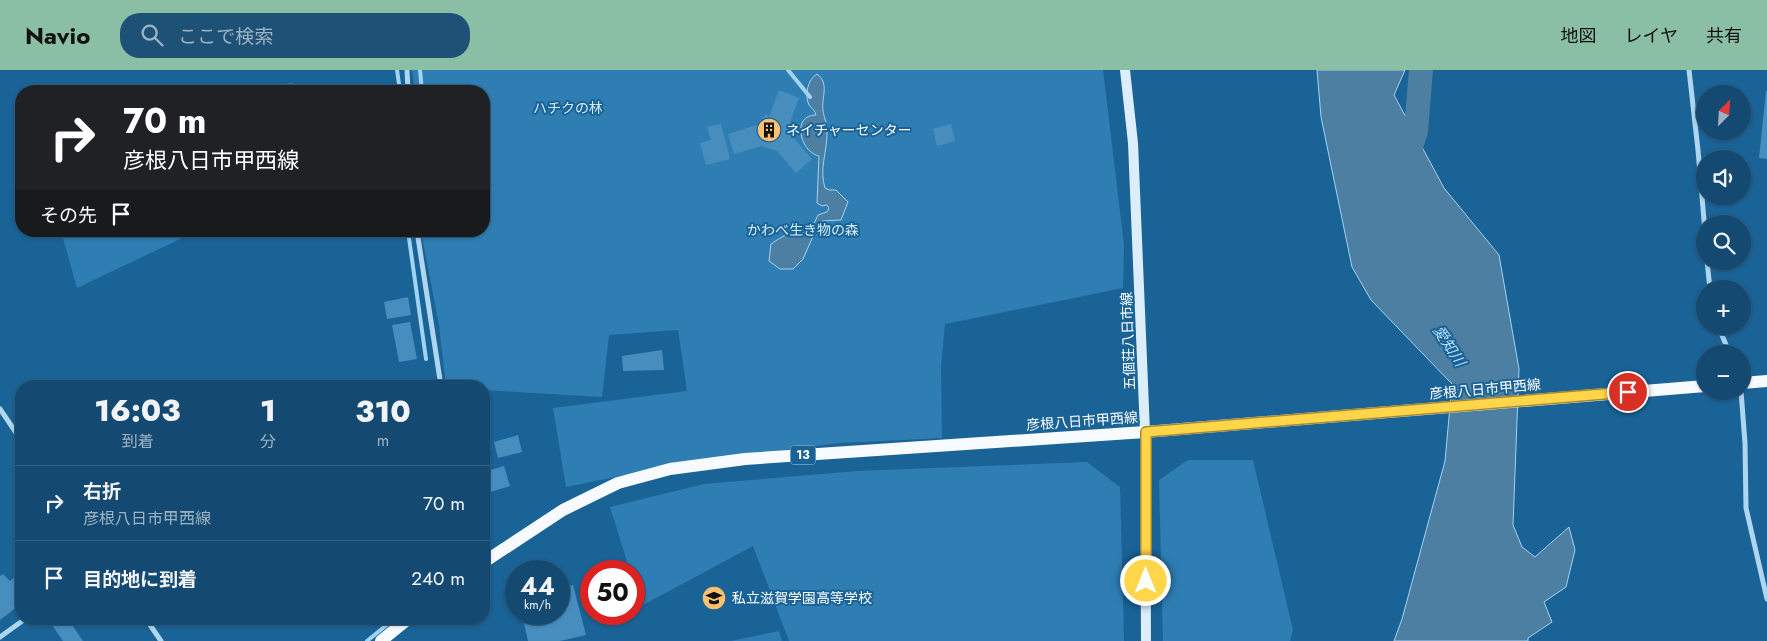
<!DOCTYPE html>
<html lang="ja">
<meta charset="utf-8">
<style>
:root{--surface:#144a71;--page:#1d5176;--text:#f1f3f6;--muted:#9db3c3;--line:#336284;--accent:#8abfa5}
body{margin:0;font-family:Jost,"Noto Sans JP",sans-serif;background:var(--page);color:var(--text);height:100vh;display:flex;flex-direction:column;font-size:19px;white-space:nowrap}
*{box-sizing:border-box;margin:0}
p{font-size:16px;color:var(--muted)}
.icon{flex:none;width:28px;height:28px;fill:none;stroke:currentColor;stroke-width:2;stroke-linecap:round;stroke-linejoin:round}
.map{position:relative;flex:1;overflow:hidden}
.side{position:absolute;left:15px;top:310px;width:475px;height:245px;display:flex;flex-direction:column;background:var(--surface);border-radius:20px;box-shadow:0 1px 4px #0004,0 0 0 1px var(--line)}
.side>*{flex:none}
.top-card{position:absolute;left:15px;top:15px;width:475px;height:152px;border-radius:20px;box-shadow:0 1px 4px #0004,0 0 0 1px var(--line);background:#202124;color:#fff;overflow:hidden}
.needle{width:32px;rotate:24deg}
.tools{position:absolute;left:1696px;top:15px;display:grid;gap:10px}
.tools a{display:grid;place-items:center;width:55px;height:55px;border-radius:50%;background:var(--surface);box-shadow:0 1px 4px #0004,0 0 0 1px var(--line);font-size:25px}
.speed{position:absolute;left:505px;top:490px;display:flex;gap:10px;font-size:25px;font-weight:700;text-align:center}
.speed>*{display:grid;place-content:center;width:65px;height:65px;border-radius:50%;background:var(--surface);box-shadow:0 1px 4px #0004,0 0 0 1px var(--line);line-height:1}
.speed small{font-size:12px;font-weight:400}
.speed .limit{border:8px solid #d22;background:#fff;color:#111}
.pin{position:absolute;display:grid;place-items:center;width:42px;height:42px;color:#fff;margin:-21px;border:2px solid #fff;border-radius:50%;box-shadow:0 1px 5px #0007}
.me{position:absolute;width:55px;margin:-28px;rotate:0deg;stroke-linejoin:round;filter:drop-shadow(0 0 4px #0008)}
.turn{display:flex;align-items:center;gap:18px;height:105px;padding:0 25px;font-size:22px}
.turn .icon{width:65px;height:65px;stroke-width:2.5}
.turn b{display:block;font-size:35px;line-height:42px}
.then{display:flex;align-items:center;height:48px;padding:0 25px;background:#0003;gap:10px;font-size:19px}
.eta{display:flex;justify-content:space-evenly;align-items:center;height:85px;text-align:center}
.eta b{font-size:30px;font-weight:800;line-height:35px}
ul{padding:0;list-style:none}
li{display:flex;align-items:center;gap:15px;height:75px;padding:0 25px;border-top:1px solid var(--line)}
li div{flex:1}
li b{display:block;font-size:19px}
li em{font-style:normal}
header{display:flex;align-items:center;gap:30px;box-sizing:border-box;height:70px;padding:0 25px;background:var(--accent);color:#111}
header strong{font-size:24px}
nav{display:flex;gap:28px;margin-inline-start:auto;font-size:18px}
.search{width:350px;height:45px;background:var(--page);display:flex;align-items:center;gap:12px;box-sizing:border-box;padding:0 18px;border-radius:20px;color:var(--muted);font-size:19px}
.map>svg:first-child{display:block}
.green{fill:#2e7eb4}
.water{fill:#4d7fa3;stroke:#a1d3f2}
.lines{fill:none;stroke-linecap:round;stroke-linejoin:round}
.stream{stroke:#a1d3f2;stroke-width:4}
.river{stroke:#4d7fa3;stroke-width:24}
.building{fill:#478ebf}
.street{stroke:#aed6f0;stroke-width:5}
.secondary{stroke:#dceefb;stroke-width:10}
.primary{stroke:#f7fbff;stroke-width:12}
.route-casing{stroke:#a68a30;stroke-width:12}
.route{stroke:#ffd54a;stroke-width:9}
.labels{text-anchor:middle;stroke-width:4;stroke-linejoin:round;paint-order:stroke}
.shield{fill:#1a6397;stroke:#bad0e0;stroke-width:1}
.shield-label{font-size:12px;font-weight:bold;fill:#fff}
.park-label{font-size:14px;fill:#d5ecfb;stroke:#1a6397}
.poi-label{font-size:14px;fill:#fff;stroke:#1a6397;text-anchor:start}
.street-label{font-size:14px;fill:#fff;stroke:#1a6397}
.water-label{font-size:15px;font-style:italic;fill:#bbdff7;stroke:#1a6397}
</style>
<header>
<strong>Navio</strong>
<div class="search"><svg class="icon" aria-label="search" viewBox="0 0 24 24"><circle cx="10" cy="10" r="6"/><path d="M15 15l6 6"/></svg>ここで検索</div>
<nav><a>地図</a><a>レイヤ</a><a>共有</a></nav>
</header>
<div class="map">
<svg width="1767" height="571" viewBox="0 0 1767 571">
<rect width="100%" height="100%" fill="#1a6397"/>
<path class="green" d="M412 0H1103L1124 175 1123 218 945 254 941 296 942 368 840 373 694 391 566 417 553 338 687 321 678 260 609 265 602 327 484 320V316H446L439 255 421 161H484V21H415Z
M293 13 294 21H213Z
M61 161H197L77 218Z
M1188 390H1253L1293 560 1290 571H1163L1159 410Z
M1087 392 1120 417 1124 571H789L753 476 641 536 634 513V501H630L610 437 704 414 857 401Z
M779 561 782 571H731Z"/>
<path class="water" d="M1317 0H1405L1394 25 1444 118 1499 185 1519 299 1513 455 1522 477 1535 487 1569 457 1575 480 1566 517 1544 532 1552 552 1528 568V571H1394L1402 549 1445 391 1452 314 1371 230 1352 197 1321 47Z
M817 4C830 14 821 27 823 41 824 48 828 55 827 64 827 81 819 100 825 118L829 120H836L848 132 841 150 822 151 817 157 803 189 793 199H780L769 191 771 174C782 166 795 159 809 164L818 145 827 142 829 138 827 135 822 136 817 133 819 86C800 82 791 45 816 45 815 40 812 39 809 35 804 25 808 9 817 4Z"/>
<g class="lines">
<path class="stream" d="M397 0 400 21
M420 0 422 21
M788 0 810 27
M408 161 426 289
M367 571 394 549"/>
<path class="river" d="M1405 95 1416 61 1421 0"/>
</g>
<path class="building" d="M779 20 799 28 790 52 794 54 796 65 793 67 812 89 796 103 777 81 762 76 734 84 728 64 757 55 766 44 769 47Z
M1766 21H1767V89L1759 88Z
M721 54 730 89 706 95 700 73 711 70 707 57Z
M951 54 955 71 937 76 933 59Z
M408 227 411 245 387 249 384 232Z
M410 252 417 289 399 292 392 255Z
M662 280 664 300 623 301 622 286Z
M490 333 491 350 484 351V334Z
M518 365 522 382 498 388 494 372Z
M504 396 510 416 484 424V402Z
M21 502V534L0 550V506L3 504 10 511Z
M573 515 586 565 560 571H528L522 544H559V518Z
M48 549H68L83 571H63Z"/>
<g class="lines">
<path class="street" d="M407 0 408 21
M1689 0 1698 80 1705 162
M417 161 441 316
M1707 191 1710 219
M1718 256 1730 284
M393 316 455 313
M1741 321 1745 373 1746 438 1767 529
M0 339 21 370
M146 549 161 571
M0 567 25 549"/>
<path class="secondary" d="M1125 0 1133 73 1145 362 1146 571"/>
<path class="primary" d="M1742 313 1767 311
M484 492 563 440 618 413 670 399 745 389 1145 362 1705 316
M381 571 408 549"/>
</g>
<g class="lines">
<g class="route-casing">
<path id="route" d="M1146 511V362L1628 322"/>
</g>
<use href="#route" class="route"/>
</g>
<defs>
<g id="building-disc" transform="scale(1.25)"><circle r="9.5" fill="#ffc06d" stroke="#1a6397"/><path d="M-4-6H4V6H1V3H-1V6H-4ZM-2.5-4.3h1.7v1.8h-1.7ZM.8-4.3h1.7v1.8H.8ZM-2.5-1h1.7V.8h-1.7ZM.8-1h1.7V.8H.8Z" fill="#111"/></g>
<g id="school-disc" transform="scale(1.25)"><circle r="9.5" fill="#ffc06d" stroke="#1a6397"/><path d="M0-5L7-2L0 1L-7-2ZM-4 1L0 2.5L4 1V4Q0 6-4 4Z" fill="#111"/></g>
</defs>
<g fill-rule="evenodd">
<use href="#building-disc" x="769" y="60"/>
<use href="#school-disc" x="714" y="528"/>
</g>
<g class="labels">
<rect class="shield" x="790.5" y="375.5" width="25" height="19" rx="4"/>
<g class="shield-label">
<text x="803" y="389">13</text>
</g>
<g class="park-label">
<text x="568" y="43">ハチクの林</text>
<text x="803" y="165">かわべ生き物の森</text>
</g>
<g class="poi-label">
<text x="786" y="65">ネイチャーセンター</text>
<text x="732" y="533">私立滋賀学園高等学校</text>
</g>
<g class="street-label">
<text transform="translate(1128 271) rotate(-92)" y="5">五個荘八日市線</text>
<text transform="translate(1485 319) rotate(-5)" y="5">彦根八日市甲西線</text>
<text transform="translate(1082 351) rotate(-4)" y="5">彦根八日市甲西線</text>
</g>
<g class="water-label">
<text transform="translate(1449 276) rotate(57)" y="5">愛知川</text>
</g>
</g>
</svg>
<div class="tools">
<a><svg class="needle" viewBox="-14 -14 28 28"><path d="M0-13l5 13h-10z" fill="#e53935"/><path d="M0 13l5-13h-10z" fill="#9db3c3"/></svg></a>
<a><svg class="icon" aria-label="sound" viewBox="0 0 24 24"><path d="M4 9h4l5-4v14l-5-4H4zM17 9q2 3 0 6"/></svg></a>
<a><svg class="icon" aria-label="search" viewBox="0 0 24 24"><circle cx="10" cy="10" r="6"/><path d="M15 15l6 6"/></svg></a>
<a>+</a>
<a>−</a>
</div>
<div class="speed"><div>44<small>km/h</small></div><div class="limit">50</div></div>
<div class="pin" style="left:1628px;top:322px;background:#d93025"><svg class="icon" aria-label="arrive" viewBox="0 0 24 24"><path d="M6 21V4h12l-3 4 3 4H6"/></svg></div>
<svg class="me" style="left:1146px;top:511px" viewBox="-20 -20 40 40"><circle r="17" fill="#ffd54a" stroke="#fff" stroke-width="3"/><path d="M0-11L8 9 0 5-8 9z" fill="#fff"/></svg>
<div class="top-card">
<div class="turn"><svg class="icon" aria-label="right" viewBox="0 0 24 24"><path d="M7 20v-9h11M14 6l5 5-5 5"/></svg><div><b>70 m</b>彦根八日市甲西線</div></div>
<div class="then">その先<svg class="icon" aria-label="arrive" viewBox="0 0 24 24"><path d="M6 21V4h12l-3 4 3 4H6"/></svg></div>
</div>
<section class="side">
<div class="eta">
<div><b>16:03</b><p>到着</p></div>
<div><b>1</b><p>分</p></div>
<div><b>310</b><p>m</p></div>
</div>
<ul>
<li><svg class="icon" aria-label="right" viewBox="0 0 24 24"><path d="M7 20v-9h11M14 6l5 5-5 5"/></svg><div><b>右折</b><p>彦根八日市甲西線</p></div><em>70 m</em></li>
<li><svg class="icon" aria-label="arrive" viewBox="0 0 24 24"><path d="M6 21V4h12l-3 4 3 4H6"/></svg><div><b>目的地に到着</b></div><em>240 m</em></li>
</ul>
</section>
</div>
